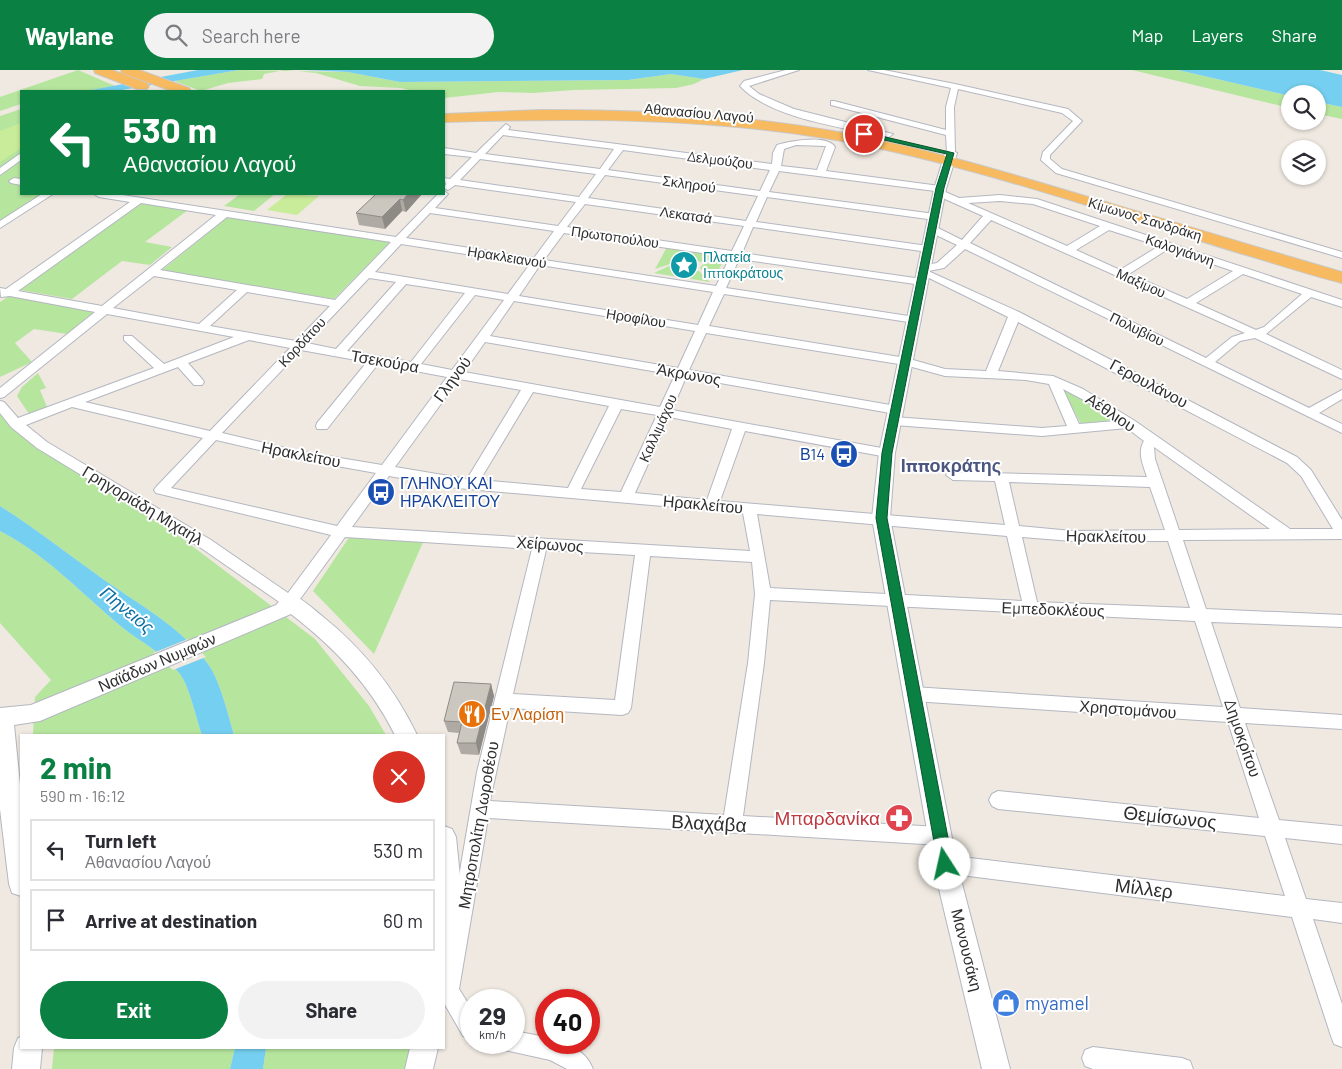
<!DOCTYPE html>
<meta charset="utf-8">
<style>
:root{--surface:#fff;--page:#f2f2f3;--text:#2b2b33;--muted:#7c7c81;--line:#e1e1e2;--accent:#0b8043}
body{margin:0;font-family:Barlow,sans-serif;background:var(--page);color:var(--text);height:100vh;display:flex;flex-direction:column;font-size:19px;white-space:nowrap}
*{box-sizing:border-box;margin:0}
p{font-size:16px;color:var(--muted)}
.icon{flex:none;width:28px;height:28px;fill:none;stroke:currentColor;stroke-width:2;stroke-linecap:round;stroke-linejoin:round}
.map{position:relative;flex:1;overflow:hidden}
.drawer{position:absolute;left:20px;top:664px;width:425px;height:315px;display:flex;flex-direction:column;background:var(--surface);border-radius:0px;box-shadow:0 1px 4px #0004}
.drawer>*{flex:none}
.top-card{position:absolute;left:20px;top:20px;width:425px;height:105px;border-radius:0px;box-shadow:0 1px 4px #0004;background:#0b8043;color:#fff;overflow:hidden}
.controls{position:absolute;left:1281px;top:15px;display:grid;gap:10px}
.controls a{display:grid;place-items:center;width:45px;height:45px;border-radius:50%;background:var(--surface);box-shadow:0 1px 4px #0004;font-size:25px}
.speed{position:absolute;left:460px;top:919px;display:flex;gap:10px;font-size:25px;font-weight:700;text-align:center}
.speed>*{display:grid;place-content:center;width:65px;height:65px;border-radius:50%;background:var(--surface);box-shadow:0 1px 4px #0004;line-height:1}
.speed small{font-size:12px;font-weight:400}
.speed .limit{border:8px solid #d22;background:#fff;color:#111}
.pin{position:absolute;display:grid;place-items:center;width:42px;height:42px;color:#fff;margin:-21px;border:2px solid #fff;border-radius:50%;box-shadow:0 1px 5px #0007}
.me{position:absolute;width:55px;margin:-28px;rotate:350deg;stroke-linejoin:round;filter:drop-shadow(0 0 4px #0008)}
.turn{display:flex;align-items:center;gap:18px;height:105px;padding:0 20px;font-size:22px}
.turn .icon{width:65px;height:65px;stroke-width:2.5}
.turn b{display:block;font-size:35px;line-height:42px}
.round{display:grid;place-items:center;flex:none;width:52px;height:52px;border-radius:26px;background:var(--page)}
.headline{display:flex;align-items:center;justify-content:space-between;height:85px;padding:0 20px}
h1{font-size:30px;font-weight:700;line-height:38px;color:var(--accent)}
.cta{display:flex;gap:10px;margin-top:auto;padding:10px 20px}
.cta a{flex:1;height:58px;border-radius:30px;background:var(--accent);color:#fff;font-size:20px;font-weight:700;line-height:58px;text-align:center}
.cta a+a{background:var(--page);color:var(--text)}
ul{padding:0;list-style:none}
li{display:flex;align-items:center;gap:15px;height:62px;margin:0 10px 8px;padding:0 10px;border:2px solid var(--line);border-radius:0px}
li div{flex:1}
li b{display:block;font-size:19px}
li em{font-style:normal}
header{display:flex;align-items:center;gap:30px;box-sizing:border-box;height:70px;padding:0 25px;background:var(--accent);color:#fff}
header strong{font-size:24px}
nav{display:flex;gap:28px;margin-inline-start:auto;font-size:18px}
.search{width:350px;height:45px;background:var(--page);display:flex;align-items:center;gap:12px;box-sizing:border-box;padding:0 18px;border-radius:28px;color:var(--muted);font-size:19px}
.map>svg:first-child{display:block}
.green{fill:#b6e59e}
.pitch{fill:#c9ec9a}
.water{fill:#75cff0}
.pier{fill:#efe9e1}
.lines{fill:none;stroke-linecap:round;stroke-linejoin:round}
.minor-casing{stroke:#b4b7c1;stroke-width:2}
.tertiary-casing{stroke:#b4b7c1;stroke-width:2}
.trunk-casing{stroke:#c9c9c9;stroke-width:2}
.minor{fill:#fff;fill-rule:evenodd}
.tertiary{fill:#fff;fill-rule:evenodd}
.trunk{fill:#f8ba60;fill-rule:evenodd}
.wall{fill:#afaba4}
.shaded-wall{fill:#8e8b86}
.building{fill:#cbc7bf;stroke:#8e8b86}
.route{fill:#0b8043;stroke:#07532c}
.labels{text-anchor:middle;stroke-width:4;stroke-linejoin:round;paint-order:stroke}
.far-street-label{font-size:14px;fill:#2e2e2e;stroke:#fff}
.far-culture-label{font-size:14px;fill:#0d838f;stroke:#fff;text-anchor:start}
.street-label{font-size:16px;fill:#2e2e2e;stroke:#fff}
.transit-label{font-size:16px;fill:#164399;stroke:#fff;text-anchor:end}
.food-label{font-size:16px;fill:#c56008;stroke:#fff;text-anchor:start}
.neighbourhood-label{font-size:18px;font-weight:bold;fill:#4d5680;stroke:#fff}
.water-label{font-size:18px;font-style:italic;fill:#0d6fa3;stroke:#fff}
.near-street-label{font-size:19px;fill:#2e2e2e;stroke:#fff}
.near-health-label{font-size:19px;fill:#be3a42;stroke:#fff;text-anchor:end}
.near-shop-label{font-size:19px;fill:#366cbe;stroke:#fff;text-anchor:start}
</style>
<header>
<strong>Waylane</strong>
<div class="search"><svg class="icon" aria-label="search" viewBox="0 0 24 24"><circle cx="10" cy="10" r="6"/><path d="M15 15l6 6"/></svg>Search here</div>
<nav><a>Map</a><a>Layers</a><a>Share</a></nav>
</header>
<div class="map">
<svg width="1342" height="999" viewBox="0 0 1342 999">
<rect width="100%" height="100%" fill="#efe9e1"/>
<path class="green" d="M78 0 115 16 86 21H21V34L0 41V27Z
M239 0 348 2 400 12 628 10 671 4 704 9 694 14 676 18 574 20 533 23 499 22 444 28V21H413L401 18 360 16 316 3 285 0 264 4 262 9 228 13 201 21 174 11Z
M1132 0H1178L1290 26V38Z
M1318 32 1342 37V49L1318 44Z
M21 39V84L0 99V46Z
M21 89V124H43L0 152V106Z
M240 124H275L254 141 224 136Z
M142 132 188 140 145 172 172 177 150 195 122 191 72 229 20 220Z
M229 146 392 170 334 229 161 201Z
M667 177 685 180 679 191 655 199Z
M689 181 723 186 702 192 685 189Z
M724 189 714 210 700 198 702 195Z
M669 196 699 201 710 212 654 203Z
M9 226 95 241 67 264 34 259 15 273 32 292 0 307V232Z
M38 303 46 318 40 320 47 337 29 344 17 326 22 317Z
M1063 320 1085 330 1114 350 1081 354Z
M0 342 12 356 37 378 167 457 315 569 369 636 386 665H234C229 647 219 608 208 594 180 555 134 532 96 504 64 481 33 457 0 436Z
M0 461C47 485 83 525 123 558 142 573 165 584 180 604 190 618 196 648 202 665H33L35 627 51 610 0 553Z
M350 466 424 470 374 584 313 521Z
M54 978H235L230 999H52Z
M266 978H411L406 999H263Z"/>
<path class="pitch" d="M21 53V78L0 92V61Z
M287 124 319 126 297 145 267 140Z"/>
<path class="water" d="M198 0H239L116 21H86Z
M304 0H743L704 9 671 4 628 10 400 12 348 2Z
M1178 0H1320L1342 5V37L1318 32V24H1290V26Z
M0 436C33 457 64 481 96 504 134 532 180 555 208 594 219 608 229 647 234 665H202C196 648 190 618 180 604 165 584 142 573 123 558 83 525 47 485 0 461Z
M235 978H266L263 999H230Z"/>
<path class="pier" d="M188 569 206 587 173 600 153 583Z"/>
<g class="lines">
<g class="minor-casing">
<path id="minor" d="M786 0H799L749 16 759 24 794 39 893 64 889 67C846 58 771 49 740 16L744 11Z
M868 0H884L955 14 1068 39 1082 51 1050 85V89L1062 99 1342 182V188L1056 103 1041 90 1043 82 1073 51 1062 43 958 19 954 37 955 83 951 86 947 83 946 65 831 35V31H834L946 60V37L951 18Z
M506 54 510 57 508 60 772 94 773 83 777 75C790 71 827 64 835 77L826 101 940 116 945 119 943 121 959 128 1000 125 1037 129 1342 230V237L1311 227 1266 264 1342 300V309L1255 268 1240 271 1215 292 1309 338 1342 320V329L1319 343 1342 354V363L965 179 944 198 928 201 1019 242 1297 387 1311 400 1342 450V469L1183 470 1206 539 1342 545V557L1211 552 1240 638 1342 645V659L1245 653 1279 750 1342 756V774L1285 768 1306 829 1342 833V853L1313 849 1342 934V977L1334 974 1331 966 1292 847 945 803 938 801 935 794 938 787 945 785 1285 826 1265 766 998 739 992 736 989 730 992 724 998 721 1259 748 1228 652 913 631 907 629 905 624 907 619 913 617 1223 637 1195 551 770 530 764 593 743 746 940 757 947 760 949 766 947 772 940 775 488 748 459 919 471 938V969L463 966 444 933V894L477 702 532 479 345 467 295 536 290 538 285 536 201 478 37 378 11 357 0 343V331L4 332 18 348 154 298 124 270V266H132L164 294 234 267 107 244 4 327 0 328V318L95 242 10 226 1 227 0 218 6 219 130 132 99 127 94 124H116L396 167 438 124H444V121L448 124 435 138 558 156 576 132 455 115 448 120 444 118 446 114 444 108 450 109 472 87 444 84V78L476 83ZM503 65 614 79 600 99 485 84ZM796 75 826 76 817 100 781 96 784 79ZM623 80 770 100 760 121 608 100ZM480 89 596 104 579 127 460 110ZM779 101 935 121 936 125 983 146 962 170 936 157H928V161L957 175 937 193 921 196 920 198 922 200 919 203 1008 247 986 301 945 299 906 288 709 256 724 224 915 253 921 250 915 247 726 218 739 189 922 215 927 212 922 209 742 183 753 157 928 182 933 179 928 176 756 152 767 127 935 150 940 147 935 144 769 122ZM605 105 758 126 746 151 588 128ZM1000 131 1033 134 1100 156 1067 176 968 133ZM141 133 216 145 102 236 18 221ZM585 134 744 156 732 181 567 157ZM430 143 554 161 534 188 406 168ZM227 147 391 172 335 230 160 200ZM991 150 1245 263 1232 267 1206 288 970 173ZM1109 160 1159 176 1120 200 1076 180ZM564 163 730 187 716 216 544 190ZM401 174 530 194 508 224 375 202ZM1168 179 1233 201 1187 229 1129 204ZM540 195 713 222 698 255 519 226ZM1243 204 1302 224 1264 257 1256 260 1196 233ZM154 206 237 220 199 254 113 238ZM369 208 396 212 336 279 307 273ZM406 214 465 223 411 292 347 281ZM247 222 330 236 296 271 210 256ZM475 225 504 230 452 300 421 294ZM514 231 695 261 678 298 490 266ZM1018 252 1287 393 1301 406 1333 459H1290L1135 351 1083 319 1053 306 998 301ZM706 263 905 295 945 306 1026 310 1049 314 1067 356 1042 358 894 347 888 351 894 355 1042 366 1127 358 1144 371C1137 382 1143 395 1147 407L948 402 946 405 953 410 995 411 1005 455 720 431 745 361 887 387 894 383 887 379 672 340 686 307 896 344 902 340 896 336 689 300ZM249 270 290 278 210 361 85 332 178 297 194 315H202L204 312 202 309 188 293ZM485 272 675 305 660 337 464 302ZM301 280 367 292 317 353 316 356 317 359H327L378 294 447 307 382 395 298 381 222 363ZM459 309 521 320 467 409 395 397ZM1063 319 1095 336 1116 351 1079 354ZM533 322 609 336 568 418 480 410ZM72 337 203 368 156 417 154 420 156 423 331 465 288 523 211 470 47 372 26 355ZM621 339 657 345 621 422 581 419ZM669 347 732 359 707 430 635 423ZM216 370 298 389 376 403 337 456 171 418ZM1154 377 1270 459 1179 460 1155 389ZM389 406 457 418 743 443 750 481 352 457ZM1009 412 1150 417 1165 460 1072 461 1019 456ZM757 444 1007 466 1022 531 770 518ZM1022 467 1072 471H1168L1190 538 1037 532ZM546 480 635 485 615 630 513 624ZM650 486 752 492 755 524 748 593 724 745 490 731 510 638 622 645 628 643 631 638Z
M21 83V90L0 105V98Z
M14 108 21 109V115L11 113 9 111Z
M42 124H53L0 158V151Z
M514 961 546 967V972C567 972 585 979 593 999H567L550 990 505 980 502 972H514Z
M1093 977 1182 988 1190 991 1193 999H1093L1085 996 1082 988 1085 980Z"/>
</g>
<g class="tertiary-casing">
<path id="tertiary" d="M951 80 957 83 946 119 895 383 890 448 957 794 1010 999H982L933 794 872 448 879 383 934 119 945 83Z
M290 524C302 528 312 538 322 546 363 579 394 617 417 665H395C370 615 335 578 291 544L40 651 14 655 21 724V826L12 823 9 814 0 739V638L31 635 276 535 283 527Z
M444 756 452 759 456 767 462 827 457 887 453 896 444 900Z
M21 967V978H42L40 999H12L14 978 18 968Z
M410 978H438L433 999H405Z"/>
</g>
<g class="trunk-casing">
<path id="trunk" d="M94 0H112L147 13 149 16 147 19H137L95 3Z
M121 0H139L189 18 191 21H172L122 3Z
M541 40C639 40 736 44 833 61 918 76 1002 101 1085 126 1170 151 1256 177 1342 202V213C1306 204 1271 192 1236 182 1112 144 989 101 863 75 724 47 584 48 444 52V44Z"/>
</g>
<use href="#minor" class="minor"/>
<use href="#tertiary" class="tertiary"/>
<use href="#trunk" class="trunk"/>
</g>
<path class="wall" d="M376 124H422L406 142 402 141 385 159 359 155 356 143Z
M491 614 494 626 479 685 461 684 457 673 459 663 448 662 444 651Z"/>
<path class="shaded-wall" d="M408 124H422L406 142 403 130Z
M400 129 402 141 385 159 382 147Z
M491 614 494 626 479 685 476 673Z"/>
<path class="building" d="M376 124H408L403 130 400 129 382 147 356 143Z
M454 612 491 614 476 673H457L462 652 444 651Z"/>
<path class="route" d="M864 62 954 83 944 118 892 383 887 448 953 794 950 799 945 801 940 799 938 794 876 448 882 383 936 118 947 84 862 65Z"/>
<defs>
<g id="sight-disc" transform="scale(1.4375)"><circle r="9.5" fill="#0f9aa8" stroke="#fff"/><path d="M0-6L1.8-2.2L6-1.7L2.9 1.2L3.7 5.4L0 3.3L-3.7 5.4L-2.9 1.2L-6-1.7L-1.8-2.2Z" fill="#fff"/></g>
<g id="bus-disc" transform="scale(1.4375)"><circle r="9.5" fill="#1a4fb4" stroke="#fff"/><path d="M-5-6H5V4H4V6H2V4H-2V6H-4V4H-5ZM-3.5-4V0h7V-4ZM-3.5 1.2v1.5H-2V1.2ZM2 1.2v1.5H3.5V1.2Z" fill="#fff"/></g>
<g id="restaurant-disc" transform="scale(1.4375)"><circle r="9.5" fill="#e8710a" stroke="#fff"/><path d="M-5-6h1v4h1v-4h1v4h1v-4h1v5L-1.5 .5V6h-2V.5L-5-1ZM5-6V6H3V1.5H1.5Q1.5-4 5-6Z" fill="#fff"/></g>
<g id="pharmacy-disc" transform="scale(1.4375)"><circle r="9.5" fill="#e0444e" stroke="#fff"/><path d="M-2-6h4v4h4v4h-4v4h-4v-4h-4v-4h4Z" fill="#fff"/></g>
<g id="shop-disc" transform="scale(1.4375)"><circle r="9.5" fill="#3f7fe0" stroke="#fff"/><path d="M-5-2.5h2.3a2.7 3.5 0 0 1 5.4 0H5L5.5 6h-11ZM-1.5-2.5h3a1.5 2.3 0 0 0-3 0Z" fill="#fff"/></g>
</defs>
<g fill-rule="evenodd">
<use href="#sight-disc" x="684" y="195"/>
<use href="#bus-disc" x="844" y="384"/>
<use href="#bus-disc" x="381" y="422"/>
<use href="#restaurant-disc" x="472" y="644"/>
<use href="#pharmacy-disc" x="899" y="748"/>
<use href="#shop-disc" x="1006" y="933"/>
</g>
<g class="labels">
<g class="far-street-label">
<text transform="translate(699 43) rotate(5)" y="5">Αθανασίου Λαγού</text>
<text transform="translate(720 90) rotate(7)" y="5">Δελμούζου</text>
<text transform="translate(689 114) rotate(8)" y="5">Σκληρού</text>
<text transform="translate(686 145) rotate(8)" y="5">Λεκατσά</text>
<text transform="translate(1145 149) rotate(17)" y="5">Κίμωνος Σανδράκη</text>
<text transform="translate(615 167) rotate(8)" y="5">Πρωτοπούλου</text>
<text transform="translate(1180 180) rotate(19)" y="5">Καλογιάννη</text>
<text transform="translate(507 187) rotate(9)" y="5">Ηρακλειανού</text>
<text transform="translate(1141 213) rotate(24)" y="5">Μαξίμου</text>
<text transform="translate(636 248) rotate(9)" y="5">Ηροφίλου</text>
<text transform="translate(1137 259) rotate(26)" y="5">Πολυβίου</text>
<text transform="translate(302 272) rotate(-47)" y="5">Κορδάτου</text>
<text transform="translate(658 358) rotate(-66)" y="5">Καλλιμάχου</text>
</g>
<g class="far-culture-label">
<text x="703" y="192">Πλατεία<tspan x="703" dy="16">Ιπποκράτους</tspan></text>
</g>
<g class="street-label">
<text transform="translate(385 291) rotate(10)" y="6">Τσεκούρα</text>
<text transform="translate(689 304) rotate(10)" y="6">Άκρωνος</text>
<text transform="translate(452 309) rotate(-54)" y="6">Γληνού</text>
<text transform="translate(1149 313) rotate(28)" y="6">Γερουλάνου</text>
<text transform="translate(1111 342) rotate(34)" y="6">Αέθλιου</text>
<text transform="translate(301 384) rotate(11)" y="6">Ηρακλείτου</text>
<text transform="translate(703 434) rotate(5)" y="6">Ηρακλείτου</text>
<text transform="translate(143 435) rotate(31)" y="6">Γρηγοριάδη Μιχαήλ</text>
<text transform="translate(1106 466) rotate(1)" y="6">Ηρακλείτου</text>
<text transform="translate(550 474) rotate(4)" y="6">Χείρωνος</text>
<text transform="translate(1053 539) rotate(2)" y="6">Εμπεδοκλέους</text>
<text transform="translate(157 592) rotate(-23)" y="6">Ναϊάδων Νυμφών</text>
<text transform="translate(1128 639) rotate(4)" y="6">Χρηστομάνου</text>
<text transform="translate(1243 668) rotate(71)" y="6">Δημοκρίτου</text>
<text transform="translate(478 755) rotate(-80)" y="6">Μητροπολίτη Δωροθέου</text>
<text transform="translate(967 880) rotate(76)" y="6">Μανουσάκη</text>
</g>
<g class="transit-label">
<text x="825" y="390">Β14</text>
<text x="400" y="419" text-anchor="start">ΓΛΗΝΟΥ ΚΑΙ<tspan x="400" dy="18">ΗΡΑΚΛΕΙΤΟΥ</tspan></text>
</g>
<g class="food-label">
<text x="491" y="650">Εν Λαρίση</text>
</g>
<g class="neighbourhood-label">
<text x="951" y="402">Ιπποκράτης</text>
</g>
<g class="water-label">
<text transform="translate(127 540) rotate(39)" y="6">Πηνειός</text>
</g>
<g class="near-street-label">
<text transform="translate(1170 747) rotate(6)" y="7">Θεμίσωνος</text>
<text transform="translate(709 753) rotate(3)" y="7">Βλαχάβα</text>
<text transform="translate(1144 818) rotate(7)" y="7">Μίλλερ</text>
</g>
<g class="near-health-label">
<text x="880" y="755">Μπαρδανίκα</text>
</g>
<g class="near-shop-label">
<text x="1025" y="940">myamel</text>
</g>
</g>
</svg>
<div class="controls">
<a><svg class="icon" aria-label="search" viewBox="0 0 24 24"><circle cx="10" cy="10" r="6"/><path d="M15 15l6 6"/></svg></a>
<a><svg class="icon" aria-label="layers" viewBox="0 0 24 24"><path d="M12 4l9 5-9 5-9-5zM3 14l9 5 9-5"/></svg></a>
</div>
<div class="speed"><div>29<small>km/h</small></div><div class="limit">40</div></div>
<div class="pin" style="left:864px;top:64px;background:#d93025"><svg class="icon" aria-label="arrive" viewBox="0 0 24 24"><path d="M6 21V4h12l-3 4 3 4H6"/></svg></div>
<svg class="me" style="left:945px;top:794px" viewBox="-20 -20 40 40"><circle r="19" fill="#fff"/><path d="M0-13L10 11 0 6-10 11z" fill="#0b8043"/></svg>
<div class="top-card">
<div class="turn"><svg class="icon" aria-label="left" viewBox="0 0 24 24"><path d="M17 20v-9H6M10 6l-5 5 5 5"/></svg><div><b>530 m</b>Αθανασίου Λαγού</div></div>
</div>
<section class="drawer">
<div class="headline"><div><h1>2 min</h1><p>590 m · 16:12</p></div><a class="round" style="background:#d93025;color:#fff"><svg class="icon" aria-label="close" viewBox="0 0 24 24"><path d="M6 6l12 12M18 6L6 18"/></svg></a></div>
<ul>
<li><svg class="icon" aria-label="left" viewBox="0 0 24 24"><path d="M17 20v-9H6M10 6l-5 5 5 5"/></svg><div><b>Turn left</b><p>Αθανασίου Λαγού</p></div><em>530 m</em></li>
<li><svg class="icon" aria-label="arrive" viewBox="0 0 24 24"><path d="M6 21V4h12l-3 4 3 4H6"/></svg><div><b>Arrive at destination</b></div><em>60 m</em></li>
</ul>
<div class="cta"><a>Exit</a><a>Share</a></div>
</section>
</div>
